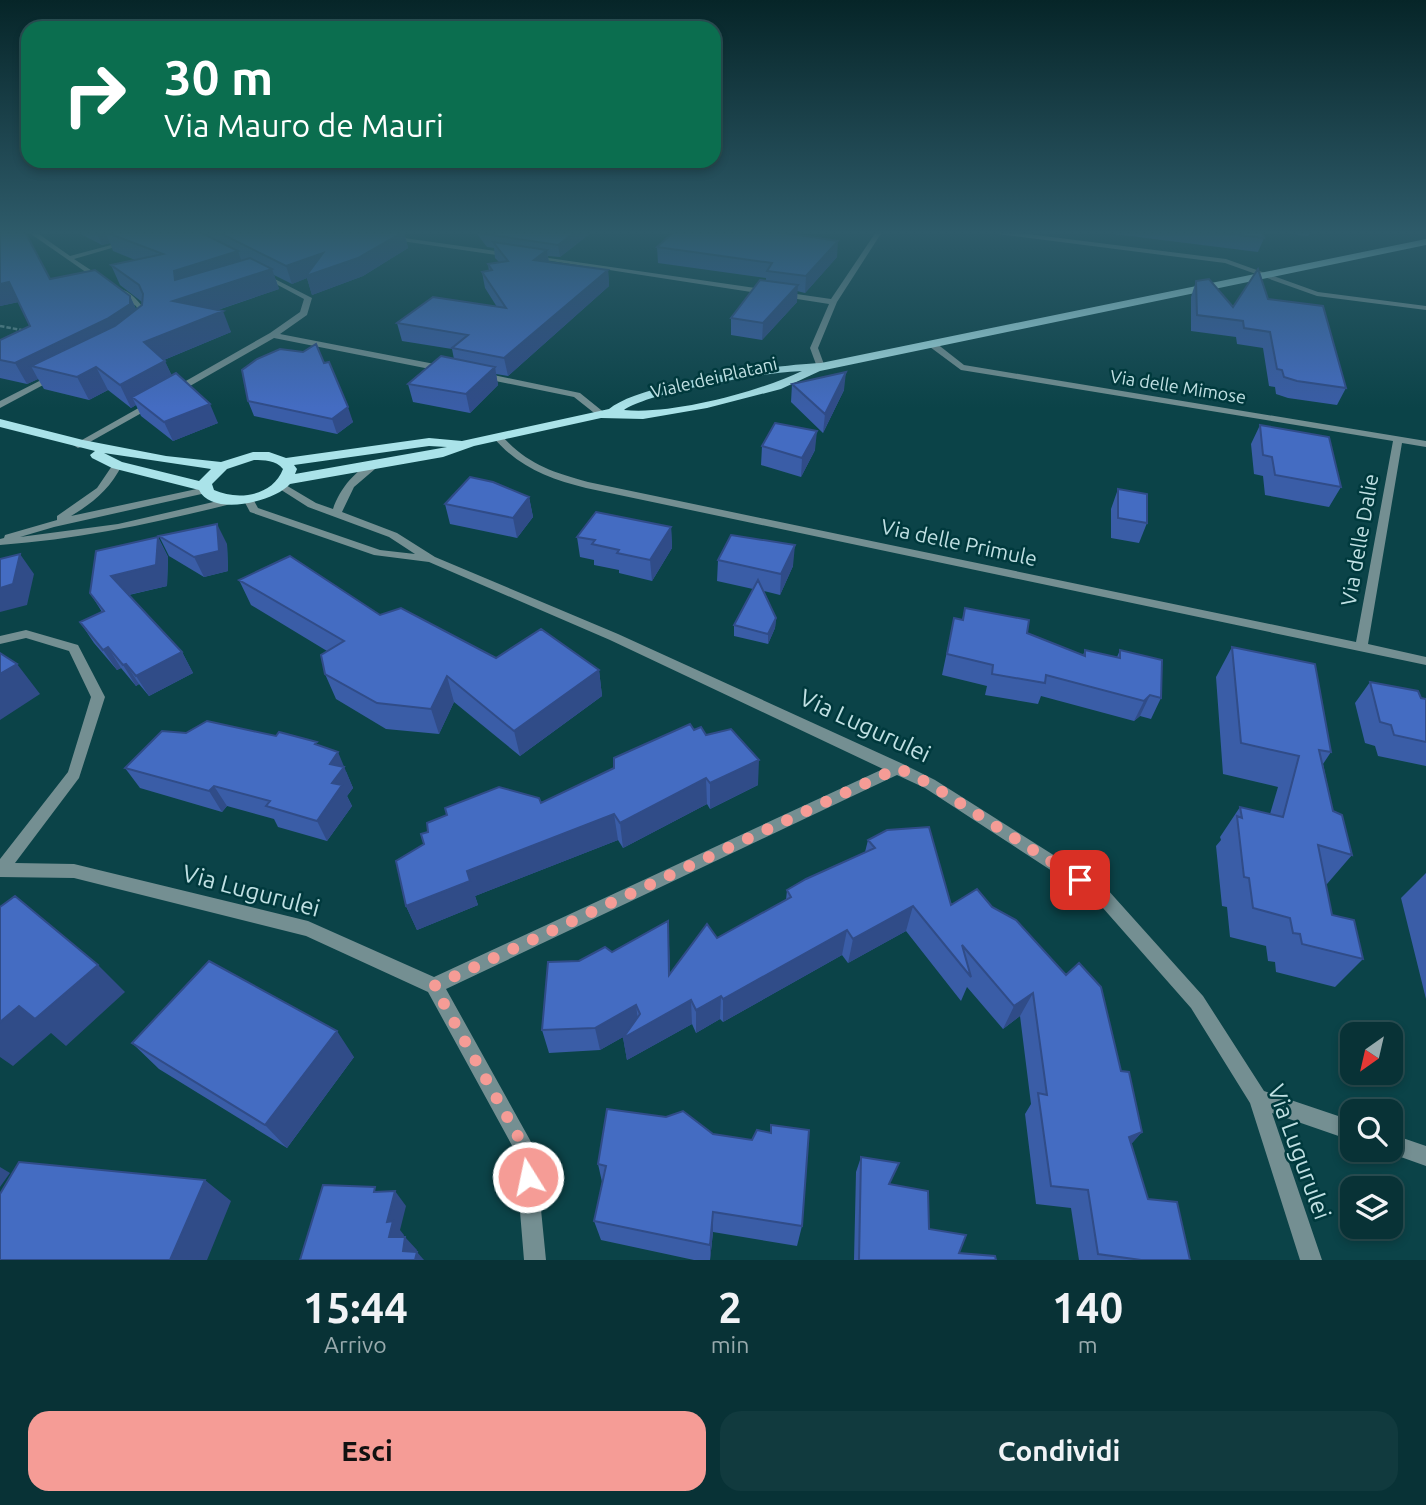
<!DOCTYPE html>
<html lang="it">
<style>
:root{--surface:#083236;--page:#113a3e;--text:#f1f3f6;--muted:#98aaad;--line:#294d51;--accent:#f59c96}
body{margin:0;font-family:Ubuntu,sans-serif;background:var(--page);color:var(--text);height:100vh;display:flex;flex-direction:column;font-size:26px;white-space:nowrap}
*{box-sizing:border-box;margin:0}
p{font-size:23px;color:var(--muted)}
.icon{flex:none;width:38px;height:38px;fill:none;stroke:currentColor;stroke-width:2;stroke-linecap:round;stroke-linejoin:round}
.map{position:relative;height:1260px;overflow:hidden}
.drawer{display:flex;flex-direction:column;background:var(--surface);flex:1}
.drawer>*{flex:none}
.hud{position:absolute;left:21px;top:21px;width:700px;height:147px;border-radius:21px;box-shadow:0 4px 10px #0003,0 0 0 2px var(--line);background:#0b6e4f;color:#fff;overflow:hidden}
.needle{width:46px;rotate:214deg}
.controls{position:absolute;left:1340px;top:1022px;display:grid;gap:14px}
.controls a{display:grid;place-items:center;width:63px;height:63px;border-radius:14px;background:var(--surface);box-shadow:0 4px 10px #0003,0 0 0 2px var(--line);font-size:35px}
.pin{position:absolute;display:grid;place-items:center;width:60px;height:60px;color:#fff;margin:-30px;border-radius:14px;box-shadow:0 4px 10px #0006}
.me{position:absolute;width:77px;margin:-38px;rotate:350deg;stroke-linejoin:round;filter:drop-shadow(0 0 5px #0008)}
.turn{display:flex;align-items:center;gap:24px;height:147px;padding:0 28px;font-size:32px}
.turn .icon{width:91px;height:91px;stroke-width:2.5}
.turn b{display:block;font-size:49px;line-height:60px}
.eta{display:flex;justify-content:space-evenly;align-items:center;height:119px;text-align:center}
.eta b{font-size:42px;font-weight:600;line-height:49px}
.button{display:flex;gap:14px;margin-top:auto;padding:14px 28px}
.button a{flex:1;height:80px;border-radius:21px;background:var(--accent);color:#111;font-size:28px;font-weight:600;line-height:80px;text-align:center}
.button a+a{background:var(--page);color:var(--text)}
.map>svg:first-child{display:block}
.lines{fill:none;stroke-linecap:round;stroke-linejoin:round}
.path{stroke:#5b888c;stroke-width:2.5;stroke-dasharray:4.5 2;stroke-linecap:butt}
.minor{fill:#748f92;fill-rule:evenodd}
.major{fill:#aae3e9;fill-rule:evenodd}
.wall{fill:#3a5da7}
.shaded-wall{fill:#304c88}
.building{fill:#446cc2;stroke:#304c88;stroke-width:2}
.route{stroke:#f59c96;stroke-width:12;stroke-dasharray:0 21.6}
.labels{text-anchor:middle;stroke-width:5;stroke-linejoin:round;paint-order:stroke}
.far-street-label{font-size:18px;fill:#c0e0e3;stroke:#00393d}
.street-label{font-size:21px;fill:#c0e0e3;stroke:#00393d}
.near-street-label{font-size:24px;fill:#c0e0e3;stroke:#00393d}
</style>
<div class="map">
<svg width="1426" height="1260" viewBox="0 0 1426 1260">
<rect width="100%" height="100%" fill="#0b4348"/>
<g class="lines">
<path class="path" d="M0 326 27 331"/>
<path class="minor" d="M31 232H36L70 256 126 241 129 243 74 259 103 278 104 280 100 282 31 234Z
M876 232H882L837 302 818 348 825 367 821 370 817 367 810 348 829 304 532 258 535 256 831 299Z
M995 232H1012L1226 259 1318 292 1426 306V310L1317 296 1225 263 998 234Z
M390 236 510 253 513 255 510 257 388 239 387 238Z
M263 273 312 298 307 315 280 334 445 366 449 369 445 372 274 338 176 394H170V390L270 333 300 312 304 299 261 276 259 275Z
M116 288C132 290 143 306 150 319L149 321H143L136 306 116 292Z
M930 343H936L964 365 1426 441V447L1402 443 1368 644 1426 657V665L586 488C549 479 518 467 493 437L498 434 501 435C527 464 551 472 588 482L1356 642 1393 441 961 370 930 347Z
M484 373 580 393 606 414 601 417 598 416 574 397 481 378V374Z
M53 374 60 376 0 408V401Z
M151 401 154 402V406L81 447 78 448 73 445Z
M377 460 382 463 354 487 342 512 397 533 435 557 618 634 903 764 935 780 1107 889 1203 996 1264 1091 1353 1121V1141L1272 1113 1322 1260H1300L1250 1103 1191 1008 1095 899 925 788 897 775 446 989 535 1149 546 1260H524L515 1151 428 992 306 936 74 878 0 877V859L68 772 91 697 69 651 26 638 0 644V636L26 630 78 645 105 697 79 778 15 863 74 864 308 921 434 977 883 769 610 640 429 562 374 555 250 512 243 499 248 496 252 497 258 508 380 550 415 554 389 537 308 507 275 486 276 484H284L316 503 333 509C340 488 356 469 377 460Z
M117 462 122 465C110 489 93 503 71 516L206 487 211 490 206 493 54 527 20 537 118 524 235 497 240 500 239 502C160 522 81 539 0 545V539L4 538 5 535 57 520V516L97 488 114 463Z
M1391 1134 1426 1146V1166L1384 1151 1391 1150Z"/>
<path class="major" d="M1426 239V245L820 371 781 389 707 408 643 419 601 418 474 446 443 457 290 484C274 502 212 517 199 490L112 468 92 458 90 455 95 451 0 427V419L83 440 166 456 221 462 253 452H269L286 458 429 438 462 441 609 409C641 382 776 365 821 363ZM802 371C758 392 672 415 624 410 648 392 768 372 802 371ZM429 446 447 447 295 474 297 469 294 465ZM104 453 211 469 199 481 122 462ZM254 460C264 460 276 460 283 469 273 496 238 501 214 490L212 484 227 469Z"/>
</g>
<path class="wall" d="M0 232 50 279 130 296 136 309 142 305V302L120 285 111 265 135 260 113 251 110 243 102 245 77 232H404L408 248 363 276 312 295 307 278 292 284 274 275 279 289 218 310 231 332 164 360 172 376 218 423 173 441 141 416 136 405 131 408 108 390 89 400 44 389 38 379 27 384 0 378V340L30 326 18 302 0 306Z
M477 232H592L560 257 548 256 549 262 608 270 609 286 508 376 496 374 498 385 470 413 413 402 408 384 454 359 452 349 402 341 397 323 497 307 485 288 482 272 489 271 488 264 499 262 495 258 494 248 487 247 477 234Z
M674 232H785V233L837 257 805 293 797 291V302L762 340 731 335V318L766 281V278L658 263 657 247Z
M1114 232H1262L1264 238 1258 252 1114 234Z
M1277 232H1310L1308 236Z
M1196 281 1233 307 1268 299 1346 388 1337 405 1288 398 1276 394 1275 387 1269 386 1263 348 1237 344 1236 337 1191 331V297Z
M324 363 353 422 337 434 254 416 248 401Z
M792 384 844 390 823 433 791 402Z
M1260 425 1341 487 1329 507 1265 495 1263 476 1254 474 1251 444Z
M762 446 815 450 801 477 761 465Z
M1118 489 1147 523 1139 543 1111 538V509Z
M529 497 533 517 517 538 450 524 445 504Z
M671 527 672 548 652 581 619 573V570L594 565V560L580 557 577 537Z
M159 536 227 544 228 571 204 577 169 556Z
M158 537 168 557 167 586 129 595 182 652 193 673 149 696 139 684 136 686 121 668 117 670 94 643 80 622 102 612 90 593Z
M718 560 793 566 780 595 764 591 776 618 775 628 768 644 734 636V625L753 589 717 581Z
M239 580 380 615 496 658 599 670 602 696 520 756 454 702 439 734 386 729 336 699 325 674 327 651 251 605Z
M965 608 1083 655 1085 650 1117 657 1120 650 1161 698 1151 719 1140 716 1134 721 1041 696 1038 704 985 695 987 686 942 675 954 618 962 620Z
M1232 647 1331 752 1323 764 1333 811 1352 855 1327 884H1326L1332 915 1363 959 1335 987 1276 972 1275 962 1268 961 1266 946 1230 937 1227 907 1222 906 1216 846 1221 840 1220 837 1240 807 1270 814 1278 787 1223 774 1216 677Z
M1370 682 1426 699V766L1378 756 1375 746 1365 743 1355 703Z
M694 730 706 735 758 785 710 809 707 804 623 848 618 840 475 896 478 905 417 930 406 906 541 803Z
M318 745 347 773V774L353 788 347 796 352 806 327 841 278 827 274 819 227 806 222 812 140 788 125 768Z
M868 840 951 905 1121 1071 1142 1132 1131 1144 1148 1199 1190 1260H1079L1071 1208 1036 1204 1025 1114 1031 1104 1020 1016 1003 1029 967 987 961 1001 906 931 848 963 842 955 723 1022 720 1019 696 1033 692 1024 627 1060 623 1037 600 1050 549 1053 542 1030 579 961 612 952 669 945 670 974 717 938 786 900 787 890 865 852Z
M1426 873V999L1401 898Z
M132 1043 354 1057 287 1148 159 1069Z
M771 1125 802 1226 797 1246 713 1232 710 1260H694L601 1240 594 1221 602 1182 598 1164 713 1134 752 1140 770 1133Z
M861 1157 890 1184 929 1229 959 1253 996 1260H854L856 1172Z"/>
<path class="shaded-wall" d="M96 232H151H105L110 243 102 245Z
M403 232H404L408 248 363 276 312 295 307 278 292 284 286 266 323 253Z
M575 232H592L560 257 558 245Z
M838 241 837 257 805 293 806 276Z
M547 250 549 266 534 260Z
M238 251 245 271 272 269 279 289 182 322 173 301 174 271Z
M608 270 609 286 508 376 504 358Z
M9 282 19 302 0 306V284Z
M798 285 797 302 762 340 763 323Z
M130 296 139 316 31 366 38 379 27 384 15 363Z
M223 311 231 332 154 364 144 342Z
M165 361 175 383 132 397 136 405 131 408 120 385Z
M96 367 108 390 89 400 77 377Z
M495 367 498 385 470 413 466 394Z
M846 372 844 390 823 433 825 414Z
M210 404 218 423 173 441 164 422Z
M348 407 353 422 337 434 332 419Z
M817 431 815 450 801 477 802 458Z
M529 497 533 517 517 538 513 518Z
M217 524 227 544 228 571 204 577 194 557Z
M671 527 672 548 652 581 650 560Z
M158 537 168 557 167 586 123 596 111 576Z
M795 545 793 566 780 595 781 574Z
M20 554 34 574 27 605 0 612V588Z
M776 618 775 628 768 644V634Z
M108 647 121 668 117 670 103 650Z
M182 652 193 673 149 696 136 676Z
M17 664 40 694 0 720V674Z
M126 664 139 684 136 686 123 665Z
M599 670 602 696 520 756 514 731Z
M447 676 454 702 439 734 431 709Z
M1150 695 1140 716 1134 721 1144 701Z
M338 752 353 788 347 796 352 806 327 841 317 821 332 783 330 764Z
M759 760 758 785 710 809V783Z
M706 778 707 804 623 848 620 823Z
M214 786 227 806 222 812 209 791Z
M614 814 618 840 475 896 478 905 417 930 406 906 467 871Z
M913 906 906 931 848 963 853 939Z
M668 921 669 945 671 999 669 975Z
M847 930 842 955 723 1022V999Z
M98 965 125 992 66 1046 51 1033 13 1066 0 1057V1022L19 1006Z
M1033 993 1020 1016 1003 1029 1014 1006Z
M721 996 720 1019 696 1033V1010Z
M691 1000 692 1024 627 1060 623 1038Z
M636 1005 639 1028 600 1050 595 1028Z
M337 1031 354 1057 287 1148 265 1125Z
M1142 1132 1124 1152 1129 1137Z
M0 1167 10 1173 0 1187Z
M205 1180 231 1201 207 1260H170Z
M395 1191 406 1206 400 1230 404 1235 401 1250 389 1237 387 1222Z
M713 1212V1232L710 1260V1245Z
M405 1237 417 1250 415 1260 403 1251Z
M417 1252 424 1260H415Z"/>
<path class="building" d="M0 232H25L50 279 95 270 130 296V304L107 319 15 363 0 360V340L30 326 9 282 0 284Z
M105 232H200L238 251 174 271 175 280 250 258 272 269 173 301 223 311 144 342 165 361 120 385 96 367 77 377 31 366 115 326 142 305 143 294 139 285 111 265 163 254Z
M218 232H403L358 258 306 276 323 253 286 266Z
M483 232H575L558 245 485 234Z
M674 232H779L838 241 806 276 767 271 772 263 657 247Z
M1215 232H1262L1264 238Z
M493 242 547 250 534 260 608 270 504 358 452 348 468 335 397 323 433 297 506 308 482 272 492 270 488 264 508 261Z
M1258 269 1268 299 1323 306 1346 388 1297 381 1284 377 1282 370 1277 369 1270 332 1244 328 1243 321 1197 315 1196 281 1209 279 1233 307Z
M760 280 798 285 763 323 731 318Z
M316 344 324 363 329 362 348 407 332 419 248 401 242 370 257 359 280 349 303 352Z
M441 356 495 367 466 394 408 384Z
M846 372 825 414 792 384Z
M176 373 210 404 164 422 132 397Z
M775 423 817 431 802 458 762 446Z
M1260 425 1329 437 1341 487 1275 475 1272 457 1263 455Z
M470 477 493 482 529 497 513 518 445 504Z
M1118 489 1147 494V523L1118 518Z
M596 512 671 527 650 560 617 553 619 550 592 544 595 540 577 537Z
M217 524 219 551 194 557 159 536Z
M731 535 795 545 781 574 718 560Z
M158 537 156 565 111 576 182 652 136 676 126 664 123 665 108 647 103 650 80 622 104 611 90 593 96 551Z
M20 554 13 584 0 588V559Z
M290 556 380 615 401 608 496 658 541 629 599 670 514 731 447 676 431 709 377 703 325 674 321 655 344 641 239 580Z
M758 580 776 618 768 634 734 625Z
M965 608 1029 620 1027 633 1085 656V650L1120 658V650L1162 660 1161 698 1150 695 1144 701 1046 675 1045 683 992 674 993 665 947 654 954 618 963 620Z
M1232 647 1315 664 1331 752 1319 750 1333 811 1342 815 1352 855 1318 845 1332 915 1354 920 1363 959 1302 944 1300 934 1293 933 1290 918 1253 908 1249 878 1244 877 1237 816 1242 818 1240 807 1283 817 1299 756 1241 743Z
M0 653 17 664 0 674Z
M1370 682 1418 691 1421 698 1426 699V742L1394 735 1391 725 1380 722Z
M207 721 276 736 279 732 317 742 315 744 338 752 330 764 344 767 332 783 342 785 317 821 266 806 270 801 214 786 209 791 125 768 162 731 186 733Z
M690 724 694 730 701 727 706 735 731 729 759 760 710 783 706 778 620 823 614 814 467 871 470 881 406 906 396 861 424 844 421 834 428 832 427 823 447 815 445 808 499 787 539 798 541 803 614 768V758Z
M929 827 951 905 977 889 992 907 1016 920 1066 975 1079 963 1101 987 1121 1071 1129 1072 1142 1132 1129 1137 1148 1199 1177 1202 1190 1260H1141L1098 1254 1088 1190 1051 1186 1038 1093 1047 1095 1033 993 1014 1006 962 945 971 977 913 906 853 939 847 930 723 999 721 996 696 1010 691 1000 623 1038 640 1014 636 1005 595 1028 542 1030 548 962 579 961 605 947 612 952 668 921 669 975 707 924 717 938 791 897 787 890 806 879 875 848 868 840 887 830Z
M15 896 98 965 35 1019 19 1006 0 1022V907Z
M209 961 337 1031 265 1125 132 1043Z
M607 1109 666 1117 683 1111 713 1134 752 1140 757 1130 771 1133V1125L809 1130 802 1226 713 1212 710 1245 594 1221 606 1166 598 1164Z
M861 1157 899 1163 889 1184 928 1191 929 1229 966 1235 959 1253 995 1256 996 1260H859Z
M19 1162 205 1180 170 1260H0V1194Z
M323 1185 375 1187 374 1192 395 1191 387 1222 393 1221 389 1237H405L403 1251 417 1252 415 1260H300Z"/>
<linearGradient id="sky" x2="0" y2="1"><stop stop-color="#062528"/><stop offset="0.57" stop-color="#2e5b6a"/><stop offset="1" stop-color="#2e5b6a" stop-opacity="0"/></linearGradient>
<rect width="1426" height="408" fill="url(#sky)"/>
<g class="lines">
<path class="route" d="M528 1177 525 1149 434 986 898 768 930 784 1080 880"/>
</g>
<g class="labels">
<g class="far-street-label">
<text transform="translate(714 378) rotate(-13)" y="6">Viale dei Platani</text>
<text transform="translate(1178 387) rotate(9)" y="6">Via delle Mimose</text>
</g>
<g class="street-label">
<text transform="translate(1360 540) rotate(-80)" y="7">Via delle Dalie</text>
<text transform="translate(959 543) rotate(12)" y="7">Via delle Primule</text>
</g>
<g class="near-street-label">
<text transform="translate(865 726) rotate(25)" y="8">Via Lugurulei</text>
<text transform="translate(251 891) rotate(15)" y="8">Via Lugurulei</text>
<text transform="translate(1299 1152) rotate(70)" y="8">Via Lugurulei</text>
</g>
</g>
</svg>
<div class="controls">
<a><svg class="needle" viewBox="-14 -14 28 28"><path d="M0-13l5 13h-10z" fill="#e53935"/><path d="M0 13l5-13h-10z" fill="#98aaad"/></svg></a>
<a><svg class="icon" aria-label="search" viewBox="0 0 24 24"><circle cx="10" cy="10" r="6"/><path d="M15 15l6 6"/></svg></a>
<a><svg class="icon" aria-label="layers" viewBox="0 0 24 24"><path d="M12 4l9 5-9 5-9-5zM3 14l9 5 9-5"/></svg></a>
</div>
<div class="pin" style="left:1080px;top:880px;background:#d93025"><svg class="icon" aria-label="arrive" viewBox="0 0 24 24"><path d="M6 21V4h12l-3 4 3 4H6"/></svg></div>
<svg class="me" style="left:528px;top:1177px" viewBox="-20 -20 40 40"><circle r="17" fill="#f59c96" stroke="#fff" stroke-width="3"/><path d="M0-11L8 9 0 5-8 9z" fill="#fff"/></svg>
<div class="hud">
<div class="turn"><svg class="icon" aria-label="right" viewBox="0 0 24 24"><path d="M7 20v-9h11M14 6l5 5-5 5"/></svg><div><b>30 m</b>Via Mauro de Mauri</div></div>
</div>
</div>
<section class="drawer">
<div class="eta">
<div><b>15:44</b><p>Arrivo</p></div>
<div><b>2</b><p>min</p></div>
<div><b>140</b><p>m</p></div>
</div>
<div class="button"><a>Esci</a><a>Condividi</a></div>
</section>
